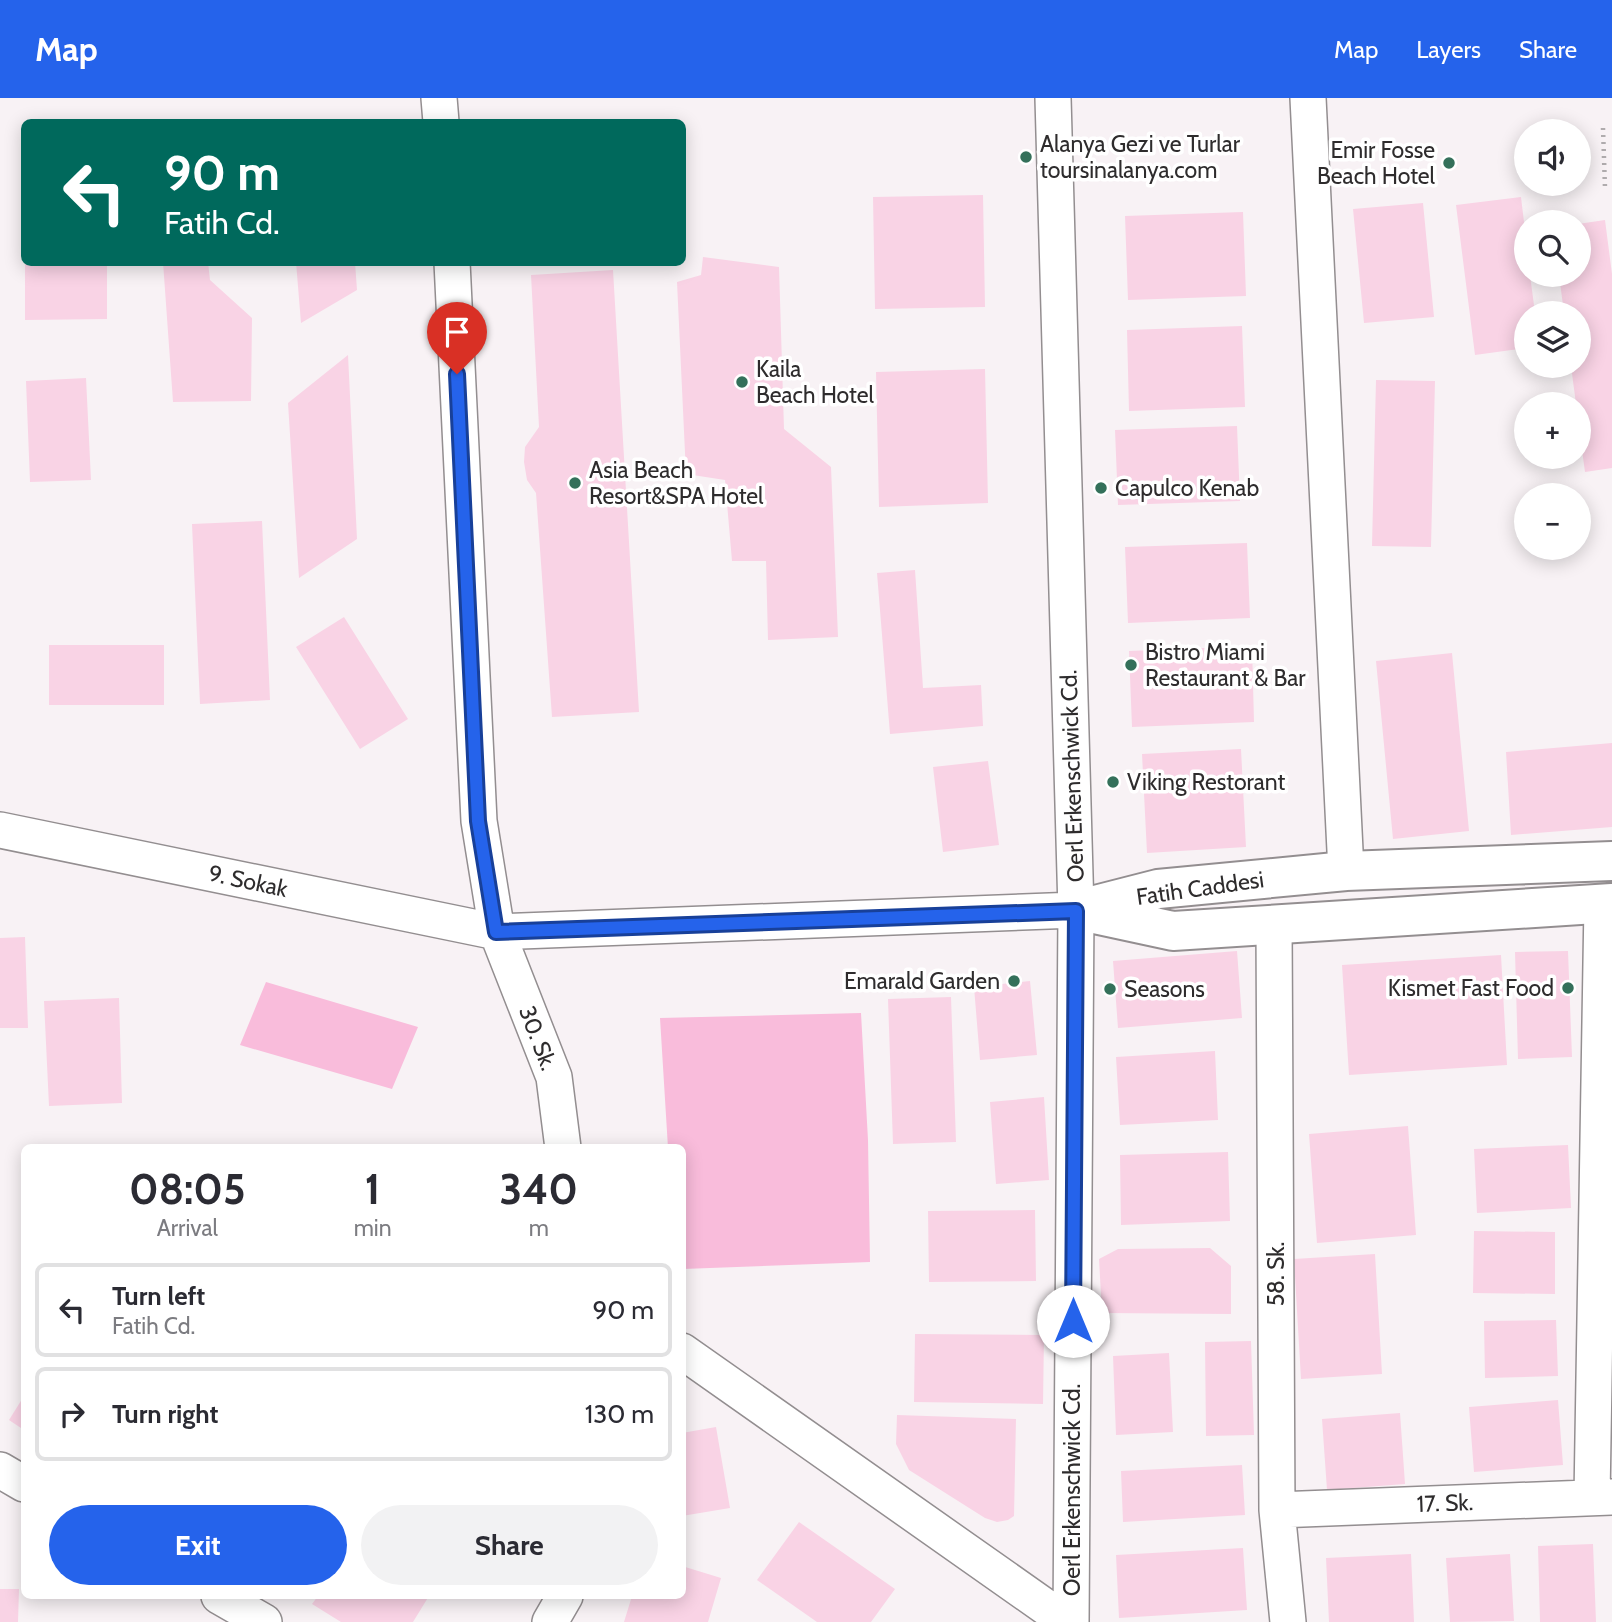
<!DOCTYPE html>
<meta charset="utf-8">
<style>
:root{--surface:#fff;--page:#f2f2f3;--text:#2b2b33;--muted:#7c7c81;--line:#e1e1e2;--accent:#2563eb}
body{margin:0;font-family:Cabin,sans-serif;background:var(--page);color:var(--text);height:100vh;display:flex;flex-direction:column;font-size:26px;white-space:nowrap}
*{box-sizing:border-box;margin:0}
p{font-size:23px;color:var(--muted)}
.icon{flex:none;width:38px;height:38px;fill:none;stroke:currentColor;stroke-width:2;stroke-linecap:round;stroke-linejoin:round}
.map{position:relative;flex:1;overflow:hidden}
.panel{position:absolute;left:21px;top:1046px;width:665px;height:455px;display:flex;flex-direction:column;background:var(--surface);border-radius:10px;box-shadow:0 4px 18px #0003}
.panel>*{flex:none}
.guide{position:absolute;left:21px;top:21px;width:665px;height:147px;border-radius:10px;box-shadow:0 4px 18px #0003;background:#00695c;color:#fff;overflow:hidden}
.tools{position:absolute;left:1514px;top:21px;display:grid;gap:14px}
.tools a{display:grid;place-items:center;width:77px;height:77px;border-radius:50%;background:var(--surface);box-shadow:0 4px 18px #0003;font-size:35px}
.pin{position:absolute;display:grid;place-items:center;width:60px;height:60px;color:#fff;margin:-72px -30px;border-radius:50% 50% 50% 0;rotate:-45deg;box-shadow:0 0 7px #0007}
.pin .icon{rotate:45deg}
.me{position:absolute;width:77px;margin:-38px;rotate:0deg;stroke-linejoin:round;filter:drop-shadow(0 0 5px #0008)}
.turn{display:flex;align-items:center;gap:24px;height:147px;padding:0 28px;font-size:32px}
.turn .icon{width:91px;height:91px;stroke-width:2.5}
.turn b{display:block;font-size:49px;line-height:60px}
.eta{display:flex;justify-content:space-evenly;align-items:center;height:119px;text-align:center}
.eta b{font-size:42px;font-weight:700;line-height:49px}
.cta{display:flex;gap:14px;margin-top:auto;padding:14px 28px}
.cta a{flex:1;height:80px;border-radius:42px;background:var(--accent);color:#fff;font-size:28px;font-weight:700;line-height:80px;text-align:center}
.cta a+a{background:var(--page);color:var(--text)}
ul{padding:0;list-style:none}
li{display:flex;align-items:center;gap:21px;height:94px;margin:0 14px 10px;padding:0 14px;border:4px solid var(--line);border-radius:10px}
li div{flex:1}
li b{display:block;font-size:26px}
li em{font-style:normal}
header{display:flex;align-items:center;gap:42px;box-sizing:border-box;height:98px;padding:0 35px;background:var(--accent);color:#fff}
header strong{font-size:33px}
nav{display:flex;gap:38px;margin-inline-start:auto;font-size:24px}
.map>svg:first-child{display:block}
.green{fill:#f9bcdb}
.building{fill:#f9d3e5}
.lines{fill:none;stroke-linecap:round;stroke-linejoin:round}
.minor-casing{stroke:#938e90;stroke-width:38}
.tertiary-casing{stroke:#938e90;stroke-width:42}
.path{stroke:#b0acae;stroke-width:4.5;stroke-dasharray:2 5;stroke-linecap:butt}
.minor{stroke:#fff;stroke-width:35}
.tertiary{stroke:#fff;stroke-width:38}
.route-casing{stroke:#184099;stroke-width:18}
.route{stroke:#2563eb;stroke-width:12}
.poi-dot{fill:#34705a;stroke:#fff;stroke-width:2.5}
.labels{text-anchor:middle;stroke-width:7;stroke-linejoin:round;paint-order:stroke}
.poi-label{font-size:23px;fill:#2e2c2d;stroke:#fff;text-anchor:start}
.street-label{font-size:23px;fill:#2e2c2d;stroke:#fff}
</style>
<header>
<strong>Map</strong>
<nav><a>Map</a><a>Layers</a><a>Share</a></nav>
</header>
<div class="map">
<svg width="1612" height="1524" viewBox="0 0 1612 1524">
<rect width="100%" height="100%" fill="#f8f2f5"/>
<path class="green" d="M266 884 418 929 392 991 240 947Z
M861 915 868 1042 870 1164 683 1171 682 1050H668L660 920Z"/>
<path class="building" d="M983 97 985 209 875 211 873 99Z
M1521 99 1526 141V177H1530L1535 215H1526V250L1475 257 1456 107Z
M1423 105 1434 219 1364 225 1353 111Z
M1243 114 1246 198 1128 202 1125 118Z
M1605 122 1612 176V370L1585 374 1578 323V306H1576L1571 268H1578V215H1564L1559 177H1578V126Z
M703 159 779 169 784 331 831 369 838 539 768 542 766 463H732L725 382 686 376 677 184 701 177Z
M25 164H107V221L25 222Z
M163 164H208L210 182 252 220 251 303 173 304Z
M296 164H355L357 192 301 225Z
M613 172 639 614 552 619 536 395 527 382 524 364 525 349 539 329 531 177Z
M1242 228 1245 309 1129 313 1127 232Z
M348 257 357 441 299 480 288 305Z
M985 271 988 405 879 409 876 274Z
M86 280 91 382 30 384 26 283Z
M1376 282 1435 283 1431 449 1372 448Z
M1237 328 1240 403 1118 407 1115 332Z
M262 423 270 602 200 606 192 426Z
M1247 445 1250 520 1128 525 1125 449Z
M915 472 923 590 981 587 983 628 890 636 877 475Z
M344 519 408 621 360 651 296 549Z
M49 547H164V607H49Z
M1252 548 1254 624 1132 629 1129 553Z
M1452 555 1469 733 1393 741 1376 563Z
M1612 645V729L1511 737 1506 654Z
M1241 651 1246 749 1147 755 1142 656Z
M988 663 999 747 943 754 933 669Z
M25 839 28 930H0V840Z
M1237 853 1242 920 1118 930 1113 863Z
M1568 853 1572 959 1518 961 1515 854Z
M1501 857 1507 967 1349 977 1342 867Z
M1030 883 1037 957 980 962 974 889Z
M951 899 956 1044 893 1046 888 901Z
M119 900 122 1005 49 1008 44 903Z
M1215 953 1218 1022 1120 1027 1116 959Z
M1044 999 1049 1082 996 1086 990 1004Z
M1408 1028 1416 1137 1317 1145 1309 1036Z
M1568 1047 1571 1110 1477 1115 1474 1051Z
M1228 1054 1230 1123 1121 1127 1120 1057Z
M1035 1112 1036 1183 929 1184 928 1113Z
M1474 1133 1555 1134V1196L1473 1195Z
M1210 1150 1231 1168V1216L1102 1215 1099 1161 1118 1151Z
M1375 1156 1382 1276 1301 1281 1294 1161Z
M1556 1222 1558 1278 1485 1280 1484 1223Z
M915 1236 1044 1237 1043 1306 914 1304Z
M1251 1243 1254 1337 1206 1338 1205 1244Z
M1169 1255 1173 1334 1116 1337 1113 1258Z
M24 1298V1332L9 1322Z
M1558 1302 1563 1367 1474 1374 1469 1309Z
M1400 1315 1405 1386 1327 1392 1322 1321Z
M897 1317 1016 1321 1014 1418 1008 1422 997 1424 985 1420 909 1372 896 1346Z
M716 1329 730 1410 682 1418V1335Z
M1242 1367 1245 1417 1123 1424 1121 1373Z
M799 1424 895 1491 871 1524H817L757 1482Z
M1593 1446 1596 1524H1540L1538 1448Z
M1243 1450 1247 1512 1119 1520 1116 1457Z
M1411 1456 1414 1524H1329L1326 1460Z
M1510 1456 1514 1523 1450 1524 1446 1460Z
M682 1468 721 1480 708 1524H624L632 1498H682Z
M0 1491H19L18 1524H0Z
M318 1498H429L413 1524H341L312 1506Z"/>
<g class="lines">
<g class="minor-casing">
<path id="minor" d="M439 0 441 24
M1053 0 1076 812 1071 1524
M1308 0 1346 773
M452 164 479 723 497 834 554 979 563 1050
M0 732 497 834 1076 812
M1274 827 1277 1412 1288 1524
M682 1253 1067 1524
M0 1372 24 1386
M1592 1399 1602 806
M1277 1412 1612 1399
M219 1498 264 1524
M550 1524 565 1498"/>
</g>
<g class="tertiary-casing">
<path id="tertiary" d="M1076 812 1158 791 1346 773 1612 763
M1085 814 1173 833 1612 805"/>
</g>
<path class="path" d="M1603 30 1605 90"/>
<use href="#minor" class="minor"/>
<use href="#tertiary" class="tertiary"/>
</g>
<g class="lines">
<g class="route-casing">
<path id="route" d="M457 276 478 723 496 834 1076 813 1073 1223"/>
</g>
<use href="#route" class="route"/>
</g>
<g class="poi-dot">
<circle cx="1026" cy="59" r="7"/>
<circle cx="1449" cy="65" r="7"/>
<circle cx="742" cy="284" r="7"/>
<circle cx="575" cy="385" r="7"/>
<circle cx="1101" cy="390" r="7"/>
<circle cx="1131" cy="567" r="7"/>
<circle cx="1113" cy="684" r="7"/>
<circle cx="1014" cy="883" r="7"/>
<circle cx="1568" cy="890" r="7"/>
<circle cx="1110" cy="891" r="7"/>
</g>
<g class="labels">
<g class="poi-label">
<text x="1040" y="54">Alanya Gezi ve Turlar<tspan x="1040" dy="26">toursinalanya.com</tspan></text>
<text x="1435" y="60" text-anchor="end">Emir Fosse<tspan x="1435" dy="26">Beach Hotel</tspan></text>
<text x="756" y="279">Kaila<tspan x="756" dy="26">Beach Hotel</tspan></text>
<text x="589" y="380">Asia Beach<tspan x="589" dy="26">Resort&amp;SPA Hotel</tspan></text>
<text x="1115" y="398">Capulco Kenab</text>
<text x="1145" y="562">Bistro Miami<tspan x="1145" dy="26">Restaurant &amp; Bar</tspan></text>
<text x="1127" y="692">Viking Restorant</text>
<text x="1000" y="891" text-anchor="end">Emarald Garden</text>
<text x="1554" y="898" text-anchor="end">Kismet Fast Food</text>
<text x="1124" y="899">Seasons</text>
</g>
<g class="street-label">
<text transform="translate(1072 678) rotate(-92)" y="8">Oerl Erkenschwick Cd.</text>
<text transform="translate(248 783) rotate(12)" y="8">9. Sokak</text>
<text transform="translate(1200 790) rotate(-8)" y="8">Fatih Caddesi</text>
<text transform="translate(538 940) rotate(69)" y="8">30. Sk.</text>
<text transform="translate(1276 1176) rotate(-90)" y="8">58. Sk.</text>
<text transform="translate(1072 1392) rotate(-90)" y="8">Oerl Erkenschwick Cd.</text>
<text transform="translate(1445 1405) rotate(-2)" y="8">17. Sk.</text>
</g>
</g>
</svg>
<div class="tools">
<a><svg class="icon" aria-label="sound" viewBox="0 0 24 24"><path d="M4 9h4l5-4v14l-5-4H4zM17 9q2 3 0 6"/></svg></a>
<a><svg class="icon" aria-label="search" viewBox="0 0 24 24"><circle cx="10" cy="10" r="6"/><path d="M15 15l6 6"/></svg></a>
<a><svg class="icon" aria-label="layers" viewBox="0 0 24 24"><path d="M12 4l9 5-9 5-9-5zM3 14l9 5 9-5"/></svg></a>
<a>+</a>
<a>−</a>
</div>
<div class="pin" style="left:457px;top:276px;background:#d93025"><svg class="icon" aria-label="arrive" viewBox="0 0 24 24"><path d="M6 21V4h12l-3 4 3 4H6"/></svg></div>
<svg class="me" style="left:1073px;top:1223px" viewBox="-20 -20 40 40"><circle r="19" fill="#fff"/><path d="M0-13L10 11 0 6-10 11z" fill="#2563eb"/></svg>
<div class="guide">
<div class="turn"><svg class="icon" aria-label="left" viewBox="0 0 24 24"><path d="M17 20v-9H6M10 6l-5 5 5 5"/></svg><div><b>90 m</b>Fatih Cd.</div></div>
</div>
<section class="panel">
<div class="eta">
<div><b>08:05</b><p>Arrival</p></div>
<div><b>1</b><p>min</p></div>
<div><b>340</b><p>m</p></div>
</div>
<ul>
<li><svg class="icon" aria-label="left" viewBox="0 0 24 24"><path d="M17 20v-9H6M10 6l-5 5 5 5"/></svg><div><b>Turn left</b><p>Fatih Cd.</p></div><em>90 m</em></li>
<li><svg class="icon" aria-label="right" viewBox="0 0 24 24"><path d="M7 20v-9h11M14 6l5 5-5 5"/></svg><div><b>Turn right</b></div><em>130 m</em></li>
</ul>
<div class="cta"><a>Exit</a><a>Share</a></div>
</section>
</div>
